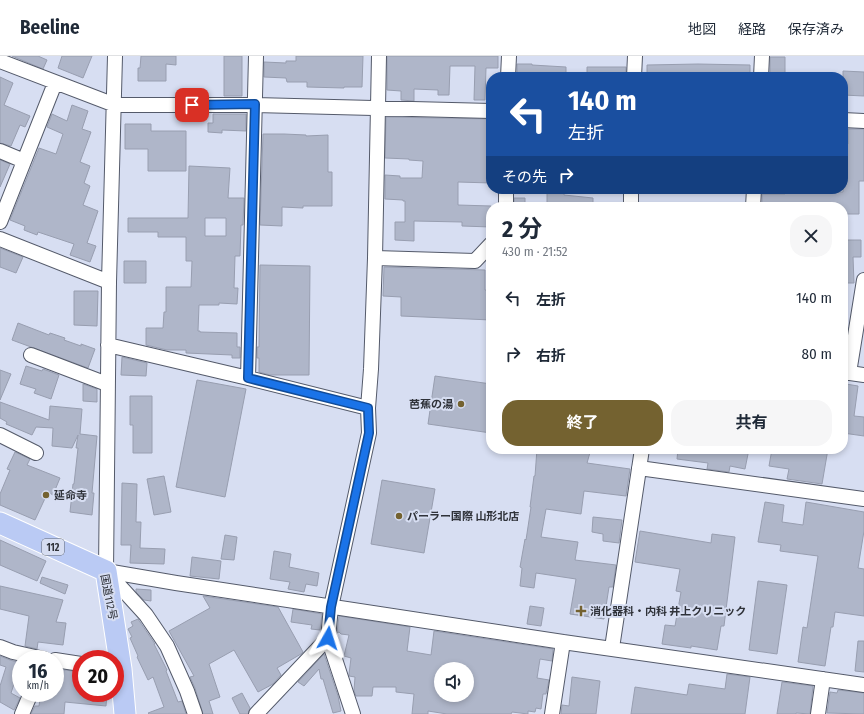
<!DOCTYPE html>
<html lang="ja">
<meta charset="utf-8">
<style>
:root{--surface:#fff;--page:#f6f6f7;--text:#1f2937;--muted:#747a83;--line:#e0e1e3;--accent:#746230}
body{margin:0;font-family:"Fira Sans Condensed","Noto Sans JP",sans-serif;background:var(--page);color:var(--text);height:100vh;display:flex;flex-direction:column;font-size:15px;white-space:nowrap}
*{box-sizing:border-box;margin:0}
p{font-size:13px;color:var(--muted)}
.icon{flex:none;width:22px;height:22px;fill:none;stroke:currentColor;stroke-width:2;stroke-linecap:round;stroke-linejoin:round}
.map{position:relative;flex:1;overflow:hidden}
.sheet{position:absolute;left:486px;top:146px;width:362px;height:252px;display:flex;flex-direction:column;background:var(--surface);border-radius:16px;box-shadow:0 2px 6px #0003}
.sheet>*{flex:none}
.top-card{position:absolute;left:486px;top:16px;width:362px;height:122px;border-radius:16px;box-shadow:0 2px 6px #0003;background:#1a4fa0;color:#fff;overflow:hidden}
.tools{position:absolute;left:434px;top:606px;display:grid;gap:8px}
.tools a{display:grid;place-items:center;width:40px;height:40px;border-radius:50%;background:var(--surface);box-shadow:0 2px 6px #0003;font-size:20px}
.speed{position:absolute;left:12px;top:594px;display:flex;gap:8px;font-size:20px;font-weight:700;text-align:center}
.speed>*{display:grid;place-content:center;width:52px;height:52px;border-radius:50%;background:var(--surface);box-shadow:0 2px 6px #0003;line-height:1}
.speed small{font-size:10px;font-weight:400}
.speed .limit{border:6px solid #d22;background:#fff;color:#111}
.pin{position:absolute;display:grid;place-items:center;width:34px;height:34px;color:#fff;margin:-17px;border-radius:8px;box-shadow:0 2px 6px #0006}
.me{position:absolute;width:44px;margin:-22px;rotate:6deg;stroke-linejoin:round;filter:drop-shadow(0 0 3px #0008)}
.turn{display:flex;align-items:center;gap:14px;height:84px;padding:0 16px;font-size:18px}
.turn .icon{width:52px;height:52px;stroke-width:2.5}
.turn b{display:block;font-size:28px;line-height:34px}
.then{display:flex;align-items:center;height:38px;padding:0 16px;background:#0003;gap:8px;font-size:15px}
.round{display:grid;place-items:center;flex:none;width:42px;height:42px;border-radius:16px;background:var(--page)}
.summary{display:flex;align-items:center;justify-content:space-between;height:68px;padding:0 16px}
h1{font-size:24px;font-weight:700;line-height:30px}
.button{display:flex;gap:8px;margin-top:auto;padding:8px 16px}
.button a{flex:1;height:46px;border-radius:16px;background:var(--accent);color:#fff;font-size:16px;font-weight:700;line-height:46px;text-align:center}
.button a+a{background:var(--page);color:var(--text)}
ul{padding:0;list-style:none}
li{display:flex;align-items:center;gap:12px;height:56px;padding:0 16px}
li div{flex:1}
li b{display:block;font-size:15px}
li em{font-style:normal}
header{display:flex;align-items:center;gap:24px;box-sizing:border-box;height:56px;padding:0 20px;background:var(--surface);border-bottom:1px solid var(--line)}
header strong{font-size:19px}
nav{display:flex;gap:22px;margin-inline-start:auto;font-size:14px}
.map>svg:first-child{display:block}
.building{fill:#afb6c9;stroke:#989eb0;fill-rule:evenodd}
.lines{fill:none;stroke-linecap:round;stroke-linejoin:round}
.minor-casing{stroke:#545a6a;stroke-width:16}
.highway-casing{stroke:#fff;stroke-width:23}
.minor{stroke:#fff;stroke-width:14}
.highway{stroke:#bacaf4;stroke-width:21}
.route-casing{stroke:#114b97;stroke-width:10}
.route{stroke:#1a73e8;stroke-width:7}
.poi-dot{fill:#746230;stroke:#d7def2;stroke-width:1.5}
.labels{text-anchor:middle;stroke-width:4;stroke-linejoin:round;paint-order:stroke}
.shield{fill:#d7def2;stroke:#616670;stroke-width:1}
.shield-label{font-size:10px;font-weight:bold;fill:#2f3239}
.poi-label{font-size:11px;font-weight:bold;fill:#2f3239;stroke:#d7def2;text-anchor:start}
.street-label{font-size:11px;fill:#2f3239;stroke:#d7def2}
</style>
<header>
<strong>Beeline</strong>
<nav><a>地図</a><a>経路</a><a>保存済み</a></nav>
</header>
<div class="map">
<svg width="864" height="658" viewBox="0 0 864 658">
<rect width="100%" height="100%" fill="#d7def2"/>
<path class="building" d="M12 0H38L47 4 43 13Z
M62 0H92L83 22 58 12Z
M141 0H176V9L166 8V25H138V12H140Z
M224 0H242V40H224Z
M296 0H363L362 31H344V32L307 31V26H287L286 22 264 21V6L286 7V5H296Z
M387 0H498V12H486L485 44H474L475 10H450L449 39H438V34L414 33V45L401 44V35L387 34Z
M770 1H785V21H770Z
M517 8H532V9L566 11V21H517Z
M698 8 750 9V21H647V9Z
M587 11H626V21H587Z
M843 15 864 16V40L843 39Z
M0 21 13 27 4 49 30 60 25 71 20 69 11 90 0 87Z
M72 49 88 55 82 73 91 76 80 106 90 110 84 127 90 130 83 149 98 155 87 187 96 190 90 206 70 199 74 188 38 176 37 179 24 174 25 170 10 164 39 92 56 98 63 78 47 71 52 58 67 65Z
M213 58H246V75L222 74V77L208 76V67H213Z
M386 61 491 63V127L458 126V149L491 150V171L462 170V166L414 165V185L395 184V166H405V145H403V144L385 143V119L400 120V122H422L423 105 409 104V103L385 102Z
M125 68H151V75H186V115H148V93H125Z
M848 73H864V125H859V158H843V151L762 150V138H785V135L843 136V108H846V88H848Z
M263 78H284L306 79V80L328 79V116H332V150H303V152L282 151V170L260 169Z
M0 104 10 108 0 131Z
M189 110 230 112 228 142H244L243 169H241L240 200H235L234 232H238L237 248 219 247V249H199L198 275H200V276L237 277V291H240V302H232V299L186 297V294H167L146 289V272H163L164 256H166V231H191L192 205H186V181H158V176H128V162H188ZM205 162H226V180H205Z
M547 134H564V139L593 142V151H547Z
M514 142H525V151H514Z
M843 184H861V201H853L854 227H844Z
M0 192 23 201 16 217 0 211Z
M124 205H146V227H124Z
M260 209 310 210 309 319H270L259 316V302H257V291H259Z
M384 211 485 214V234L491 235V264L401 260V241L383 240Z
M74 235H98L97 270 74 269Z
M18 267 49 279 50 277 65 282 64 284 81 290V288L95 293 88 312 12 284Z
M843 270 848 271 844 293H843Z
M122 301 147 307 146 320 121 319Z
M26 310 42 315 43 313 59 319 51 343 34 337 36 333 20 328Z
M0 314 11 318 0 344Z
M435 320 491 328V377L428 368Z
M197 324 246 333 225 441 176 431Z
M83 328 97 333V346L83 345Z
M846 328 858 330 854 360 864 361V380L843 377V356Z
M130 340H152V397H133V369H130Z
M0 346 49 364 50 350 82 353 80 378 97 380 92 437H94L92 459 70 456 73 428H74L78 392H76L78 379 72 392 52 390 53 372 36 371 32 379 6 368 7 366 0 362Z
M537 393H591L587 407 630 413 626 440 584 435 581 458 546 453 541 481 578 486 575 504 616 509 613 531H609L604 563 570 558 576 523 536 517 534 532 520 530 522 512 520 511 525 483 526 484 531 451H530L534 420H535Z
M678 393H749L745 413 730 410 729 416 707 413 708 407 677 403Z
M772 393H828L822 428 787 423 789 413 769 410Z
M15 396 30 403 27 409 60 422 53 439 48 436 35 464 0 449V438L10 414 7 413Z
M164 420 171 456 154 459 147 423Z
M382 424 435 433 424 497 371 488Z
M122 427 137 428 136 466H141L140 492 165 493 164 508 130 507 131 489H121Z
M765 446 784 449 782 466 803 469 806 446 864 456V475L858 512 864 513V560L835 556 833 571H831L825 610 798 606 803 571 807 572 818 500 780 495 781 489 758 486Z
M593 461 622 464 619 487 603 485V478L592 476Z
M640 475 711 487 712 478 735 481 724 570H721L717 594 691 590V592L662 588 665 569 675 570 681 536 676 535 680 513 635 506Z
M225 479 237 481 234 504 221 503Z
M0 484 46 505 37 525 0 509Z
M274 495 291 498 289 511 319 517 317 530 306 528 304 536 288 533 290 526 270 523Z
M192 501 221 505 219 523 190 520Z
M42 521 68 529 65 538 40 527Z
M758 525 787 529 777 598 749 594Z
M0 530 63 544 56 566 66 567 63 589 38 586 37 593 25 590 29 560 0 553Z
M136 533 151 534V545L144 544 136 536Z
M203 540 278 551 303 596 301 598 277 612 281 619 273 628 258 636 234 594 209 608 220 641 209 645 213 658H203L195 632 190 621 194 620 169 575 210 552Z
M530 550 544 552 541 570 527 568Z
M293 553 322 558 320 574 311 573 312 569 291 566Z
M339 560 410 571 407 595 431 599 434 575 553 593 552 605 540 603 537 622 549 624 546 638H543L541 653 536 652 535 656 528 655V658L512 656 511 658H447L428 655V658H412L414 638 396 636V631H373L372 640H356L354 635 355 621 349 620V618L351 602 344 600 349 579 341 578 339 576 337 577ZM441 613H467V639H441Z
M138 563 153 585 155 588H154L167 614 166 615 178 646 182 645 186 658H149L148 657 164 651 153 621 148 624 137 601 138 600 130 582 132 581 128 573 133 570 131 566Z
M858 585H864V616L855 615Z
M324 598 338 640 341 655 333 657 323 623H321L319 613 304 630 298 626Z
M0 600 10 604 21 607V624L16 622 11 637 20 642 14 654 0 646V630L6 611 0 609Z
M64 614 81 616V637H107L106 650 65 646 64 658H31L35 650H39L41 637H55V628L62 629Z
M727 618 750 621 745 658H631L635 631 687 639 689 628 725 633Z
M572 621 600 625 596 658H561L562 649 569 650Z
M782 626 813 630 810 658 796 657V658H777Z
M838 634 864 637V658L827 657 830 636 837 637Z
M242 637 250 652 248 658H240L232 642Z"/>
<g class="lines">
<g class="minor-casing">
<path id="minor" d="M115 0 109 226 106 515 146 559 167 590 187 635 195 658
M0 5 115 49H255L491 55
M508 21 509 0
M634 21 635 0
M761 21 762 0
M843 64 864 65
M0 95 24 105
M506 151V133
M631 151V133
M753 151 754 133
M0 166 55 27
M0 183 109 226
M375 202 475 205 491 188
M108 289 248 322 368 352
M31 299 107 328
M843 316 864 319
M849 317 864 224
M248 322 256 0
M0 379 36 397
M639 412 864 443
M106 515 176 527 563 586 864 629
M0 591 13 596 44 603
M612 592 642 393
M55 604 81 608
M22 658 31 637
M256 658 328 582
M353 658 328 582 331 551 369 377 368 352 371 313 375 202 379 0
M552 658 563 586
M818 658 823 623"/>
</g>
<g class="highway-casing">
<path id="highway" d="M0 467 106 515 121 613 125 658"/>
</g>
<use href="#minor" class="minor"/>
<use href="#highway" class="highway"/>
</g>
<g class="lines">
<g class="route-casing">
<path id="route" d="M192 49 255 48 248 322 368 352 369 377 331 551 328 582"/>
</g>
<use href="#route" class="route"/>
</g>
<g class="poi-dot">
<circle cx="461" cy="348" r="4"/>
<circle cx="46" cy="439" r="4"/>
<circle cx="399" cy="460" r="4"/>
<path d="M579 549h4v4h4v4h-4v4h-4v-4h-4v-4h4z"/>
</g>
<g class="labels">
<rect class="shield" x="42" y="483" width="22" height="16" rx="3"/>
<g class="shield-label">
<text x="53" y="495">112</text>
</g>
<g class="poi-label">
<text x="453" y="352" text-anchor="end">芭蕉の湯</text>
<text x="54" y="443">延命寺</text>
<text x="407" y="464">パーラー国際 山形北店</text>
<text x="590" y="559">消化器科・内科 井上クリニック</text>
</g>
<g class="street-label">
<text transform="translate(109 541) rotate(79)" y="4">国道112号</text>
</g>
</g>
</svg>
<div class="tools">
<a><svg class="icon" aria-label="sound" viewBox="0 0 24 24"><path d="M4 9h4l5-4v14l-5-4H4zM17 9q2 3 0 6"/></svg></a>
</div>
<div class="speed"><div>16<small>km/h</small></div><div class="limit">20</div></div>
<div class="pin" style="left:192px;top:49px;background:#d93025"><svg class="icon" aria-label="arrive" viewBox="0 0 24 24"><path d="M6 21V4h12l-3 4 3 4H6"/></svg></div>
<svg class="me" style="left:328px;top:582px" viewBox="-20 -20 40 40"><path d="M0-17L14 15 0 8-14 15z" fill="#1a73e8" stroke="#fff" stroke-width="4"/></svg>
<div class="top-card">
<div class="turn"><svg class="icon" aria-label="left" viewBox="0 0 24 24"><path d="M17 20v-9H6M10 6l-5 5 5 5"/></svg><div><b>140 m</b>左折</div></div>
<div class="then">その先<svg class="icon" aria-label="right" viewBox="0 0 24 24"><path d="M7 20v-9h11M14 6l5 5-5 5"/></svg></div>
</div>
<section class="sheet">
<div class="summary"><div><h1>2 分</h1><p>430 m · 21:52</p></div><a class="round"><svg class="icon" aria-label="close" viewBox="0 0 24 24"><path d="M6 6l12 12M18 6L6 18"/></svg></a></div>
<ul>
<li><svg class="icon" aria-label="left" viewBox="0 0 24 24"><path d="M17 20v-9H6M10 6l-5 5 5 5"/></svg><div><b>左折</b></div><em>140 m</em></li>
<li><svg class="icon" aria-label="right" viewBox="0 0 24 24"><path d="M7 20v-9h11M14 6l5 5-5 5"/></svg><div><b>右折</b></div><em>80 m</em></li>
</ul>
<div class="button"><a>終了</a><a>共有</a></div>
</section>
</div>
